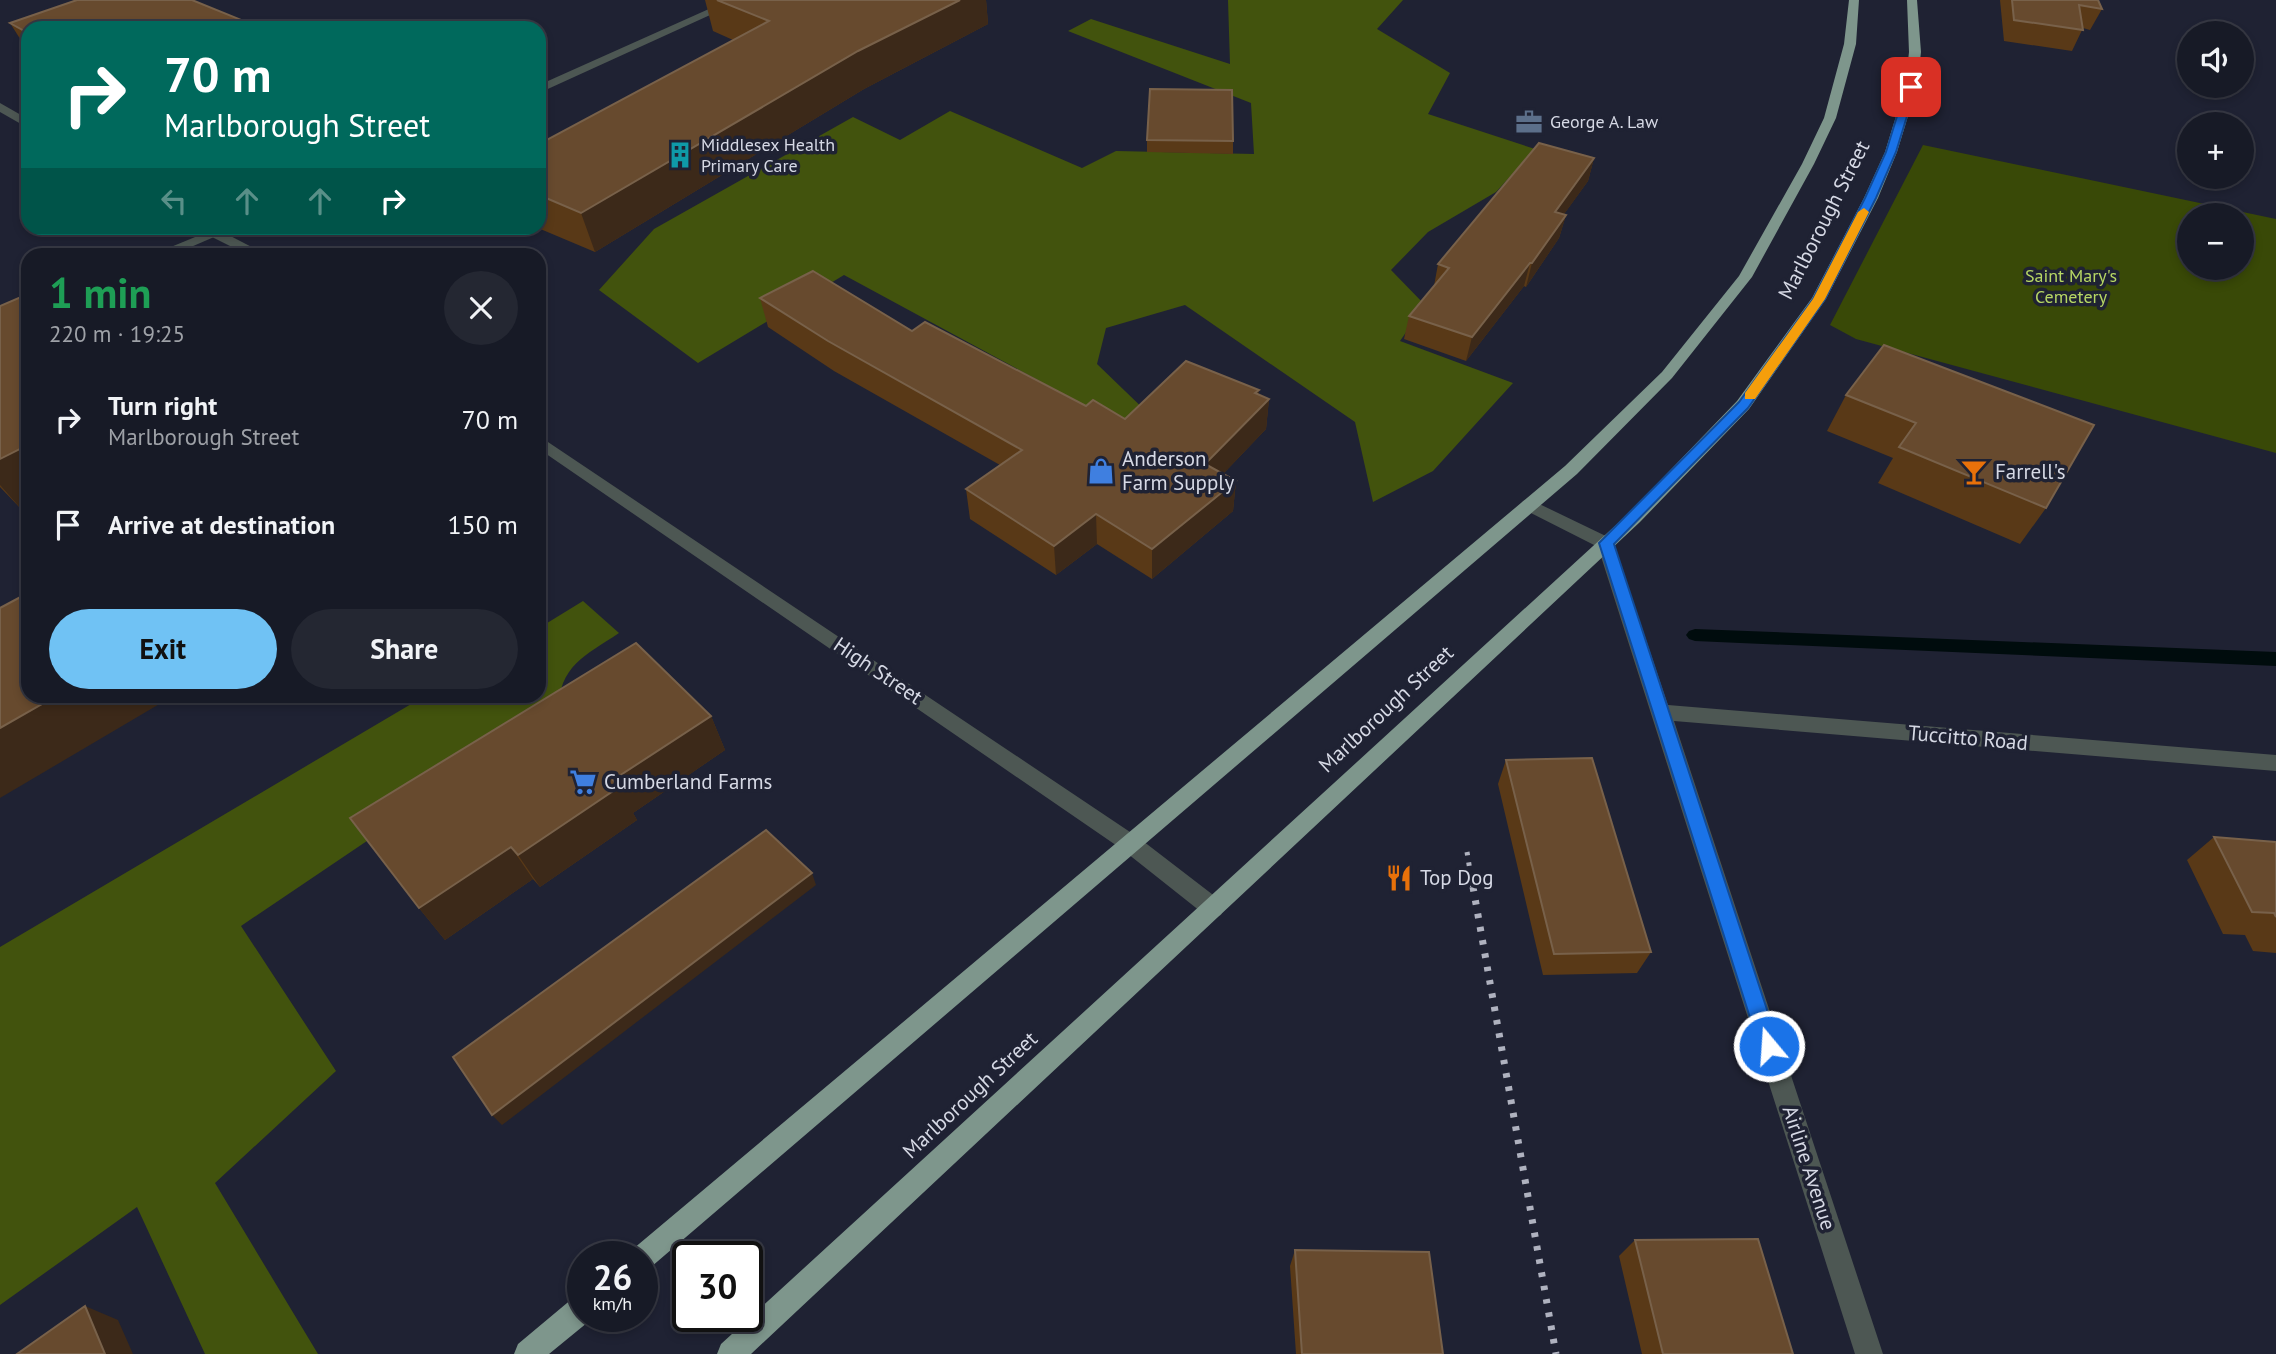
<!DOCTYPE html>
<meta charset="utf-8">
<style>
:root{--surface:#171a26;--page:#242732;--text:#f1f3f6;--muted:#9ea1a7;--line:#363843;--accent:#70c2f4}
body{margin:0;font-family:"PT Sans",sans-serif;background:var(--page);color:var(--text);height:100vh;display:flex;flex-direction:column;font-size:26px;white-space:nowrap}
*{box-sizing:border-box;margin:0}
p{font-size:23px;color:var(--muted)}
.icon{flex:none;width:38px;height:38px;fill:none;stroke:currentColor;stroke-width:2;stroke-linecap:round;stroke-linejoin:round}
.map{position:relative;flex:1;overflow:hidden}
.drawer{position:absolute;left:21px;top:248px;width:525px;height:455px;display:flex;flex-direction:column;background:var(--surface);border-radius:21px;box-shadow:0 4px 10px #0003,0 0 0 2px var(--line)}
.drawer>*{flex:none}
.top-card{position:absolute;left:21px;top:21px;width:525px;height:214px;border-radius:21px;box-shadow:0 4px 10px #0003,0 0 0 2px var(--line);background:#00695c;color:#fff;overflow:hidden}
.fabs{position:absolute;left:2177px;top:21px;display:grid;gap:14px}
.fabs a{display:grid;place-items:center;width:77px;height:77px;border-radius:50%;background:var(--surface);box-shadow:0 4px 10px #0003,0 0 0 2px var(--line);font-size:35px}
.speed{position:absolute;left:567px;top:1241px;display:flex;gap:14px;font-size:35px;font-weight:700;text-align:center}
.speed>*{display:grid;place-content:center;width:91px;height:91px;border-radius:50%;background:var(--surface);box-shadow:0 4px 10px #0003,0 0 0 2px var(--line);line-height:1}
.speed small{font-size:18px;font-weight:400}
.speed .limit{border:4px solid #111;border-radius:10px;background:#fff;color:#111}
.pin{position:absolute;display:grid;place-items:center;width:60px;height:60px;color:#fff;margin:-30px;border-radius:14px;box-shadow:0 4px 10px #0006}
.me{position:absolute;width:77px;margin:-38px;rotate:342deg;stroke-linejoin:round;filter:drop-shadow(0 0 5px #0008)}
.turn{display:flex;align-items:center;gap:24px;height:147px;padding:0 28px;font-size:32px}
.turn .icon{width:91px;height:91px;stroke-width:2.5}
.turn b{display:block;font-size:49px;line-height:60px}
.lanes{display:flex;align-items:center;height:66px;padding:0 28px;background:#0003;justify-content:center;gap:35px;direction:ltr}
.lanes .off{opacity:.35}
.round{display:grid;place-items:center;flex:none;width:74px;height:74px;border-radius:37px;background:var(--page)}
.head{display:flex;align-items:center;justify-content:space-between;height:119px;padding:0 28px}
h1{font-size:42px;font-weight:800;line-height:52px;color:#1e9e55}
.primary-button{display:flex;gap:14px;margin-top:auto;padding:14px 28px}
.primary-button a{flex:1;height:80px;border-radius:42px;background:var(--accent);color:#111;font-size:28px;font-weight:800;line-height:80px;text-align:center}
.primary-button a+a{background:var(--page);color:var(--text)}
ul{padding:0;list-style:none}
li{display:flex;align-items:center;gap:21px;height:105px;padding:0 28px}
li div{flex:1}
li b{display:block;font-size:26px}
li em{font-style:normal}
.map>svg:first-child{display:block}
.green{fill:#394907;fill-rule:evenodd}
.forest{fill:#42530d}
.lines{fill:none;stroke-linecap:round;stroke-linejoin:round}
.stream{fill:#000c0d;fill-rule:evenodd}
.minor{fill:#4d5753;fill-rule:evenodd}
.tertiary{fill:#4d5753;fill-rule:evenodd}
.trunk{fill:#7e968c;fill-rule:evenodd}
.rail-far1{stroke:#afb2bf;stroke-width:5;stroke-dasharray:3.5 7;stroke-linecap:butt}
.rail{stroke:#afb2bf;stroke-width:7;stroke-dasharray:4.5 9;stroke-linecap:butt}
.wall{fill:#593917}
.shaded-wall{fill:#3c2919}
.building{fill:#674a2e;stroke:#78614a;stroke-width:2}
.route{fill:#1a73e8;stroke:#114b97;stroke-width:2}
.slow{fill:#f59e0b}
.labels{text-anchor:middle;stroke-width:7;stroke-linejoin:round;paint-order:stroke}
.far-poi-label{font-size:18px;fill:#d6d9e5;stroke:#1f2233;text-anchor:start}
.far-park-label{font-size:18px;fill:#b7d764;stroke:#1f2233}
.street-label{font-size:21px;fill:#d6d9e5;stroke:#1f2233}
.poi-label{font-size:21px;fill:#d6d9e5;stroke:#1f2233;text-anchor:start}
</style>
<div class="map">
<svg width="2276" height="1354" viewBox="0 0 2276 1354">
<rect width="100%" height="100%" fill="#1f2233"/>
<path class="green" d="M1923 145 2276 219V453L1856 339 1830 325ZM2189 215H2242V268H2189Z"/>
<path class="forest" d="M1228 0H1403L1377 29 1450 73 1428 114 1535 149 1496 192 1428 232 1391 270 1425 305 1400 341 1513 383 1433 471 1373 502 1355 422 1185 305 1106 328 1097 364 1153 418 1141 436 844 275 698 363 599 290 654 229 853 117 900 140 950 111 1082 168 1116 151 1254 154 1251 103 1068 31 1091 19 1230 64Z
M583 601 619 633C585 656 559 665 558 712L241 926 336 1071 215 1183 318 1354H205L137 1207 0 1305V947L423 697 539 696V628Z"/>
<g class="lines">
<path class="stream" d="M1695 629 2276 652V666L1695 641 1689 639 1686 635 1689 631Z"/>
<path class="minor" d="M729 0H743L539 93V85Z
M217 228H235L170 256H149Z
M1529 499 1612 539 1668 705 2276 755V771L1674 721 1883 1354H1855L1598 547 1523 509 1520 505 1523 501Z"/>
<path class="tertiary" d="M0 103 28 119V128L0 112Z
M199 228H215L269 256H250L200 231Z
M539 436 1139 838 1221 901 1224 908 1221 915 1213 918 1205 915 1123 850 539 449Z"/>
<path class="trunk" d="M1849 0H1859L1856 44 1836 118 1814 164 1752 277 1672 378 1577 474 651 1267 642 1271V1256H629L633 1249 1565 466 1662 372 1739 276 1802 164 1824 118 1844 44Z
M1907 0H1917L1921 52 1917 87 1897 152 1878 198 1826 299 1749 409 1640 522 751 1354H717L721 1344 1628 514 1737 401 1812 298 1864 198 1885 152 1905 87 1909 52Z
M583 1295V1316L593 1318 549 1354H514L518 1344 573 1298Z"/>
<path class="rail-far1" d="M1467 852 1473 889"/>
<path class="rail" d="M1473 887 1556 1354"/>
</g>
<path class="wall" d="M705 0H986L988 24 864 89 595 252 538 228H539V144L733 40 713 31Z
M2000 0H2098L2102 9 2090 30 2083 28 2072 51 2004 41Z
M10 23 28 28V47L24 45Z
M1147 140 1233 141V154L1147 152Z
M1594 158 1588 181 1564 214 1566 215 1559 238 1526 287 1524 286 1466 361 1404 339 1409 316 1434 286 1438 264Z
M28 294V509L23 511 0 487V306Z
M760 298 912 331 1086 406 1125 419 1259 395 1269 399 1266 429 1223 474 1236 481 1233 511 1152 579 1097 544 1056 575 970 519 966 489 1000 465 834 371 768 327Z
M1884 345 2046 508 2020 544 1878 483 1893 458 1827 431 1846 395Z
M711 716 725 750 633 813 637 820 540 887 533 879 445 940 419 908Z
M1506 760 1651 952 1637 973 1543 975 1498 784Z
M2214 837 2276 842V953L2253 951 2245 935 2223 934 2187 860Z
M1635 1240 1793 1354H1642L1619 1256Z
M1295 1250 1443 1354H1296L1290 1266Z"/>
<path class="shaded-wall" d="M960 0H986L988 24 864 89 595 252 581 213 858 51Z
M1594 158 1588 181 1549 235 1555 212Z
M1566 215 1559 238 1526 287 1532 263Z
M1530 263 1524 286 1466 361 1472 337Z
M1259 390 1257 410 1269 399 1266 429 1204 494 1205 464 1255 393Z
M28 445V509L23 511 0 485V459Z
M1236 481 1233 511 1152 579V549Z
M1096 514 1097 544 1056 575 1054 546Z
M56 696H173L0 798V728Z
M711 716 725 750 633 813 637 820 540 887 518 855 613 780Z
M511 847 533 879 445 940 419 908Z
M812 873 816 885 502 1125 492 1115Z
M85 1306 118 1320 133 1354H105Z"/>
<path class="building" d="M77 0H192L261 28H28V33L10 23Z
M717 0H960L858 51 581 213 539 195V144L769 21Z
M2012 0H2098L2102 9 2079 5 2083 30 2014 20Z
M1150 89 1232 90 1233 141 1147 140Z
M1539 143 1594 158 1555 212 1566 215 1532 263H1530L1472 337 1409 316 1449 268 1438 264Z
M813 271 912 331 925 322 1086 406 1093 400 1125 419 1186 361 1259 390 1255 393 1269 399 1205 464 1236 481 1152 549 1096 514 1054 546 966 489 1022 450 828 341 760 298Z
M28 294V445L0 459V306Z
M1884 345 2094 425 2046 508 1899 447 1916 423 1846 395Z
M28 593V696H56L0 728V608Z
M636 643 711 716 613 780 619 787 518 855 511 847 419 908 350 818Z
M1592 758 1651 952 1554 954 1506 760Z
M766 830 812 873 492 1115 453 1057Z
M2214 837 2276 842V917L2274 913 2252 912Z
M1758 1239 1793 1354H1663L1635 1240Z
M1295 1250 1429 1252 1443 1354H1302Z
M85 1306 105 1354H17Z"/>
<path class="route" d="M1911 84 1916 87 1896 152 1876 198 1825 299 1748 408 1614 544 1779 1046 1776 1052 1769 1055 1762 1052 1759 1046 1599 543 1739 402 1813 299 1865 198 1886 152 1906 87Z"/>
<path class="slow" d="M1864 208 1869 212 1825 299 1755 399H1745V393L1813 299 1858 212Z"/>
<defs>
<g id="office-bare" transform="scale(2.1)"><path d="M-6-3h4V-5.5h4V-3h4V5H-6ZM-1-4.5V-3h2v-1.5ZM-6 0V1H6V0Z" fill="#5c6f8a" stroke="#1f2233" stroke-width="2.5" paint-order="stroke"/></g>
<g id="building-bare" transform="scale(2.1)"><path d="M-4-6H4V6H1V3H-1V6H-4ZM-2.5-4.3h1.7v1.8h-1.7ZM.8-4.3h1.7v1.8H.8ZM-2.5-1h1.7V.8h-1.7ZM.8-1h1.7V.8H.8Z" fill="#0f9aa8" stroke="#1f2233" stroke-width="2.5" paint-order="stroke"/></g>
<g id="shop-bare" transform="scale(2.1)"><path d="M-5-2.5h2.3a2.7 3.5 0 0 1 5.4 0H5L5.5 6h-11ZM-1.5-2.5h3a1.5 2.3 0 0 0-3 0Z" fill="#3f7fe0" stroke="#1f2233" stroke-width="2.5" paint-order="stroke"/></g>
<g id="bar-bare" transform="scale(2.1)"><path d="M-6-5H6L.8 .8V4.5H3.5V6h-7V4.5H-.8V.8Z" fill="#e8710a" stroke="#1f2233" stroke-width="2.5" paint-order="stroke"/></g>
<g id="supermarket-bare" transform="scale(2.1)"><path d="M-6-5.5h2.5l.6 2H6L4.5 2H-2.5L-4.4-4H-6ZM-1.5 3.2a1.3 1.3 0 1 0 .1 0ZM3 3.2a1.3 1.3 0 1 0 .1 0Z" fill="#3f7fe0" stroke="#1f2233" stroke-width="2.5" paint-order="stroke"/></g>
<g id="restaurant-bare" transform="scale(2.1)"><path d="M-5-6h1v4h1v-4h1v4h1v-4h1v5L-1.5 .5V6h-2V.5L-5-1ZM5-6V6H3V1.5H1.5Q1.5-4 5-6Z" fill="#e8710a" stroke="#1f2233" stroke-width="2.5" paint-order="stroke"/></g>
</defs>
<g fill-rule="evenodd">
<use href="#office-bare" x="1529" y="122"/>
<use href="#building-bare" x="680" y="155"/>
<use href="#shop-bare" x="1101" y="471"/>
<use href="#bar-bare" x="1974" y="472"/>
<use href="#supermarket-bare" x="583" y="782"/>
<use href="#restaurant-bare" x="1399" y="878"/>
</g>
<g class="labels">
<g class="far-poi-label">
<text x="1550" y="128">George A. Law</text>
<text x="701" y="151">Middlesex Health<tspan x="701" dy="21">Primary Care</tspan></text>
</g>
<g class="far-park-label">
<text x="2071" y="282">Saint Mary's<tspan x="2071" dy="21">Cemetery</tspan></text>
</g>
<g class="street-label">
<text transform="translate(1824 220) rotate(-63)" y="7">Marlborough Street</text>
<text transform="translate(878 671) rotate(34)" y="7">High Street</text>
<text transform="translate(1386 709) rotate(-43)" y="7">Marlborough Street</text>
<text transform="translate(1968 738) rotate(5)" y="7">Tuccitto Road</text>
<text transform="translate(970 1095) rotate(-43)" y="7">Marlborough Street</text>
<text transform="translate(1809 1168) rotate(72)" y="7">Airline Avenue</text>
</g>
<g class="poi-label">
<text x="1122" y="466">Anderson<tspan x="1122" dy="24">Farm Supply</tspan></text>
<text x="1995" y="479">Farrell's</text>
<text x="604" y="789">Cumberland Farms</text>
<text x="1420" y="885">Top Dog</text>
</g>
</g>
</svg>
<div class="fabs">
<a><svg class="icon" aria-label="sound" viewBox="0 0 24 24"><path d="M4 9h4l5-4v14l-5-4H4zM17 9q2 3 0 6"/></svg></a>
<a>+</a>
<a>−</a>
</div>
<div class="speed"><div>26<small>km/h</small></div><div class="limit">30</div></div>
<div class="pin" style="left:1911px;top:87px;background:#d93025"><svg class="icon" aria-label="arrive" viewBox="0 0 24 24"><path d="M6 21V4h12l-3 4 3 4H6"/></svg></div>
<svg class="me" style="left:1769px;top:1046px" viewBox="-20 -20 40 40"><circle r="17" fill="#1a73e8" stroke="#fff" stroke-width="3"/><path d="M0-11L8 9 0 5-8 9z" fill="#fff"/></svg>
<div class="top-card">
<div class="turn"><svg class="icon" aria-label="right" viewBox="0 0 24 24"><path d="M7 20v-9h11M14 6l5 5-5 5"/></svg><div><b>70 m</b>Marlborough Street</div></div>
<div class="lanes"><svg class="icon off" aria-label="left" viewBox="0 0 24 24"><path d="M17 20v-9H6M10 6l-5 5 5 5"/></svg><svg class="icon off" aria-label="ahead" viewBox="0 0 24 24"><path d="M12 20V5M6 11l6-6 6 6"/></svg><svg class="icon off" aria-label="ahead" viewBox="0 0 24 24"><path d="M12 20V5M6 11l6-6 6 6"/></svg><svg class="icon" aria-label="right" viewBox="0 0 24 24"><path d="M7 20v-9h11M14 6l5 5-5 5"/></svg></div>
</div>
<section class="drawer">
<div class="head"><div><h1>1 min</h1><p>220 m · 19:25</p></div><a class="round"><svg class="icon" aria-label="close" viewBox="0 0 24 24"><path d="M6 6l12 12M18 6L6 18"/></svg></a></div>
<ul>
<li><svg class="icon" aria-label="right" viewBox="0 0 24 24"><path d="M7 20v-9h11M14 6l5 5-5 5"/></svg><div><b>Turn right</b><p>Marlborough Street</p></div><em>70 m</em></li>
<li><svg class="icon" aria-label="arrive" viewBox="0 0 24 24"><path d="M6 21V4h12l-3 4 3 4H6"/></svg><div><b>Arrive at destination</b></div><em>150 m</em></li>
</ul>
<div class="primary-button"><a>Exit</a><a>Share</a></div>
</section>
</div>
